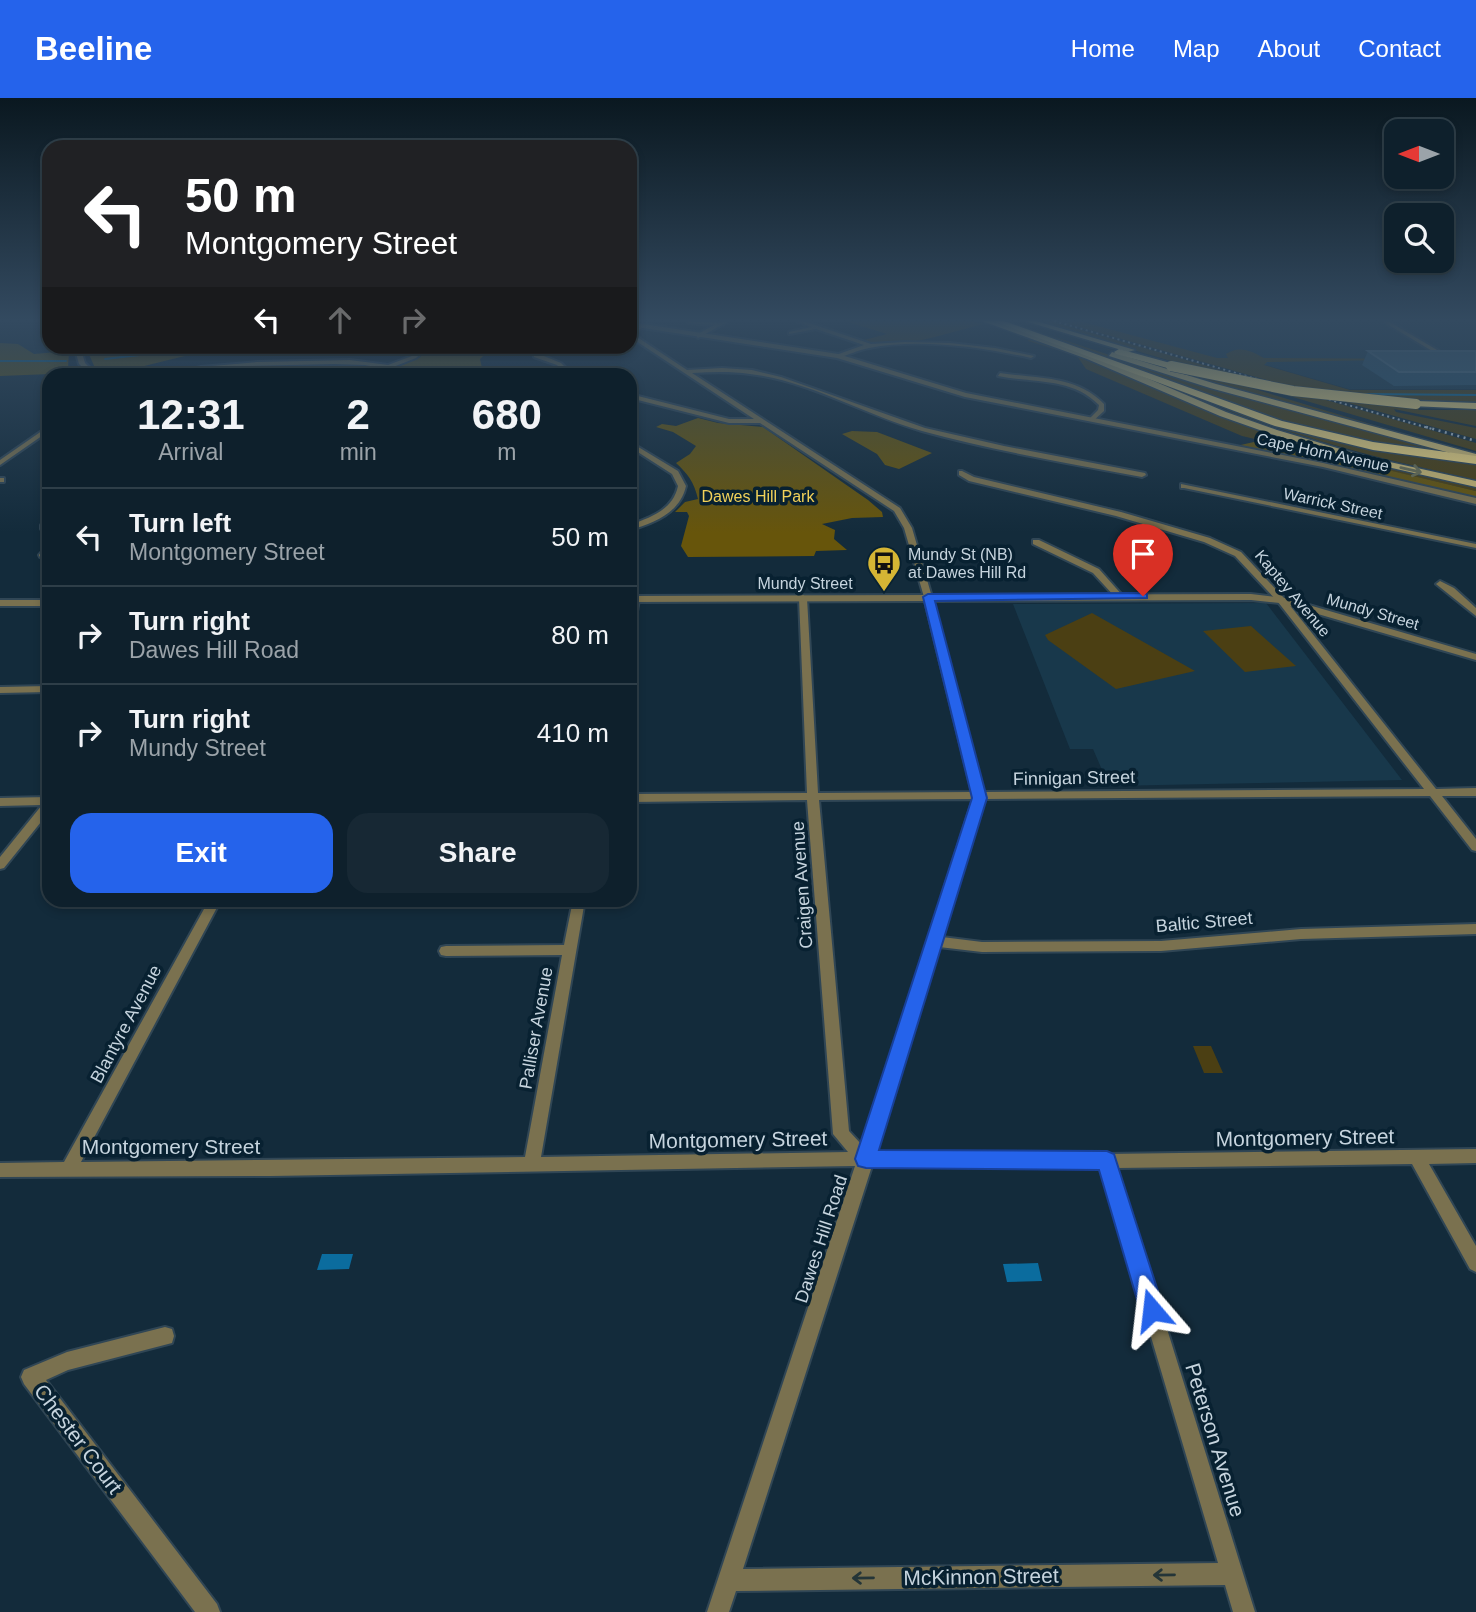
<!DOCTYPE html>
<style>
:root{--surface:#0e202c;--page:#172834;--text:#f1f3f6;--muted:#9ba3a9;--line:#2e3e48;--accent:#2563eb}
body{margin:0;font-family:Arial,sans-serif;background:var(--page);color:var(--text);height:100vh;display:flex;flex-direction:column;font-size:26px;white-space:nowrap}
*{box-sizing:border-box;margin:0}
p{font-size:23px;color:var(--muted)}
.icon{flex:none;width:38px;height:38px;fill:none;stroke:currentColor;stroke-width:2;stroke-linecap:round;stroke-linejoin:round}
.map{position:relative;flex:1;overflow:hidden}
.panel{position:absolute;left:42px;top:270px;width:595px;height:539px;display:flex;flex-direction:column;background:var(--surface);border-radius:21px;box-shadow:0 4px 10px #0003,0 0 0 2px var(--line)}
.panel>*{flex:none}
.top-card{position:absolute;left:42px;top:42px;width:595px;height:214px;border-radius:21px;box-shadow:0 4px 10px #0003,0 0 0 2px var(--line);background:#202124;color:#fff;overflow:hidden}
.needle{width:46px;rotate:270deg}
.tools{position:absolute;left:1384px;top:21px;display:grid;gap:14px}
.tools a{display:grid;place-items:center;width:70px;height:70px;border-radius:14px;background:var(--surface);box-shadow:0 4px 10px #0003,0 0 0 2px var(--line);font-size:35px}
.pin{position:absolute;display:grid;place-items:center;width:60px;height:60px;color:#fff;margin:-72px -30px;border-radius:50% 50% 50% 0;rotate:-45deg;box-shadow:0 0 7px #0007}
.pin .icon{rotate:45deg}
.me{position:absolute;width:77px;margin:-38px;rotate:343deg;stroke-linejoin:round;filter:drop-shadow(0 0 5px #0008)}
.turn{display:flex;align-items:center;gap:24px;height:147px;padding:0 28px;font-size:32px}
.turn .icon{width:91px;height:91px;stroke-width:2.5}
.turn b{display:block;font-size:49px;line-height:60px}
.lanes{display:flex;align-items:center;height:66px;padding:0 28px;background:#0003;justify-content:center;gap:35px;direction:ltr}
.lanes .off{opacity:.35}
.eta{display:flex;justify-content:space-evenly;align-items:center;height:119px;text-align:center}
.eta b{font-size:42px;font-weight:800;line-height:49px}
.action{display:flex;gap:14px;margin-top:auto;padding:14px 28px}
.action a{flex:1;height:80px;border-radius:21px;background:var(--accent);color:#fff;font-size:28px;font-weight:800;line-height:80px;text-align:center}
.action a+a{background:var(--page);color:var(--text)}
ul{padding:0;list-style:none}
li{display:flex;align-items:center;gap:21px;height:98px;padding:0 28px;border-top:2px solid var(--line)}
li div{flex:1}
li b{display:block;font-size:26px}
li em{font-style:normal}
header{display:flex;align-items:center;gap:42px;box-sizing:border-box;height:98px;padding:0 35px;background:var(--accent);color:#fff}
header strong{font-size:33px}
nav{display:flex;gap:38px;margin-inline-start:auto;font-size:24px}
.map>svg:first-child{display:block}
.built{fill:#18384b}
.green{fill:#4b3f13}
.forest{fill:#67550b}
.water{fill:#0b6c9e}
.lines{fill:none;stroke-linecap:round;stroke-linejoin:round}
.stream{stroke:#0b6c9e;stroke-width:2}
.minor-casing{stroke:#304655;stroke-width:4}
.tertiary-casing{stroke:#304655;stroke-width:4}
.primary-casing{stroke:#304655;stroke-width:3}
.motorway-casing{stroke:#304655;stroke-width:3}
.minor{fill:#7a714f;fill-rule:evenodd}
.tertiary{fill:#7a714f;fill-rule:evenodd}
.primary{fill:#ceba72;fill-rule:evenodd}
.motorway{fill:#efd67f;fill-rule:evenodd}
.rail-far1{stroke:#acbcc7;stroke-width:2;stroke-dasharray:2 3.5;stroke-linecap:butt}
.rail{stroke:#acbcc7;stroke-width:2.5;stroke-dasharray:2 4.5;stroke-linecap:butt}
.motorway-bridge-casing{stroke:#304655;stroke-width:11;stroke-linecap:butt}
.motorway-bridge{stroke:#efd67f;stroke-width:10}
.wall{fill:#28526c}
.building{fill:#396078;stroke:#4f7288;stroke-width:2}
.oneway{stroke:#6b6e52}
.oneway2{stroke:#243538}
.route{fill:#2563eb;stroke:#184099;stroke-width:2}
.labels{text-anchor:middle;stroke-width:7;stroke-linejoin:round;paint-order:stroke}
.far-street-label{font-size:16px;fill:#c6d4de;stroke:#082131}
.far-park-label{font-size:16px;fill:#f1d159;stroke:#082131}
.far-poi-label{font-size:16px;fill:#c6d4de;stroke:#082131;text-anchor:start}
.street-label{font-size:18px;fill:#c6d4de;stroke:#082131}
.near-street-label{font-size:21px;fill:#c6d4de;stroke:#082131}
</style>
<header>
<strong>Beeline</strong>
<nav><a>Home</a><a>Map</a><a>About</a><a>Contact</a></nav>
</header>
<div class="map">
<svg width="1476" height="1514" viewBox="0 0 1476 1514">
<rect width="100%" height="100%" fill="#132b3b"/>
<path class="built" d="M1073 223H1476V291H1349L1248 262H1211Z
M1266 505 1402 682 1109 688 1093 651H1070L1013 506Z"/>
<path class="green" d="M845 223H971L983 226C950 234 897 254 864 242L887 236Z
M1035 223H1050L1476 345V353Z
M1079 223 1217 260H1228L1226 256C1240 247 1251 253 1264 260L1444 261 1267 264 1264 267 1350 292H1476V306L1412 304 1419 312H1476V328L1394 311 1396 314 1476 330V341L1065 225Z
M1049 237 1176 279 1476 362V382C1389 363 1304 342 1221 310L1295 333 1387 353 1232 308Z
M1029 239C1106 267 1179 304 1255 331 1327 357 1402 373 1476 390V393L1242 338 1086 271 1077 258 1028 243Z
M1085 240 1397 334 1217 286 1084 244 1170 270 1151 260Z
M1092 515 1195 573 1116 591 1048 542 1045 537Z
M1251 528 1296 568 1245 574 1203 533Z
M1193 948H1211L1223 975H1204Z"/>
<path class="forest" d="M0 245 18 246 34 256 69 253 68 270 76 275 0 278Z
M112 248H310V249L258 253 213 251 128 272 101 273 95 270 88 254Z
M432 249V248L492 249 480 261 482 270C453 272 428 283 400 268L420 259Z
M698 320 718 325 763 329 868 402 882 414 883 419 852 420 822 426 835 432 834 441 847 452 816 453 814 458 688 459 681 448 689 418 687 414H675L685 404 698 401C694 384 688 376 676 365L690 356 696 348 673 334 656 329 662 326 676 328Z
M852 333 877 334 932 355 899 371 885 367 877 356 842 336Z
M1263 342 1476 393V400L1236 348Z"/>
<path class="water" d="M322 1156H353L349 1171 317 1172Z
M1038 1165 1042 1183 1007 1184 1003 1166Z"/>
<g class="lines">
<path class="stream" d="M105 261 218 248
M0 263H66
M1361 296 1476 297"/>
<g class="minor-casing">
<path id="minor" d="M687 223 719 225 729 223 698 240 696 237 714 227 689 225Z
M796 223H803L871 246 905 244 950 245 995 250 1034 258 1031 260C982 249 919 240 869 250 858 252 848 257 838 260L836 257 864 247 816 231 789 236V234L811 229Z
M1382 223H1388L1454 262 1449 263Z
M638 228 643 229 634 235V237L687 272 722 270 752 272 781 279 925 330 1004 348 1145 375 1146 377 1142 379C1069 365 994 353 922 333 865 317 810 283 750 276 731 273 711 274 692 275L900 410 912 430 932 499 983 694 1424 691 1278 504 1235 458 1204 444 1116 418 969 383 959 377V373H962L974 379 1121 414 1210 440 1241 454 1284 500 1436 691 1476 690V698H1442L1476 741V753L1472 752 1430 698 984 701 942 839 982 844 1161 843 1301 831 1476 826V836L1301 841 1161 853 982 854 939 849 876 1054 1107 1056 1476 1051V1065L1429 1066 1476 1148V1174L1470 1171 1412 1066 1117 1070 1255 1514H1233L1225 1487 736 1493 729 1514H707L855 1068 271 1078 0 1079V1065L64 1064 209 802H221L81 1064 525 1059 562 857 446 858 441 857 439 853 441 849 446 848 564 847 573 802H585L541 1059 848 1054 833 1036 807 702 630 704V696L807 695 799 500 803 497 807 500 818 695 972 694 924 499 904 430 894 413 760 325H729L630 300V296L729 321H754L630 239V232ZM973 701 862 1047 849 1033 819 702ZM872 1068 1101 1070 1218 1465 743 1471Z
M423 248H429L416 260 393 269 414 276 365 267 334 266 244 268 170 276 201 269 258 264 350 262 388 267 412 258Z
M534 254 561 265 572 276H566L557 267 534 259Z
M1000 275C1037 281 1076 277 1104 306V313L1093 323H1089V321L1098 312 1099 307C1072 279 1033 285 998 278Z
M49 328V333L0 367V362Z
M630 344 678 373 686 388C680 415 654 425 630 432V427C651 419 673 412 678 388L672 376 630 349Z
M0 380H4V384H0Z
M1181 386 1476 446V450L1184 390H1181Z
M41 427H49V431H41Z
M1033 442H1039L1099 471 1123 498 1116 500 1093 475 1033 446Z
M46 449H49V456L46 459H40L39 457Z
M1440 483 1454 490 1476 510V518L1436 486Z
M635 498 639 501 635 526 630 529V504L632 499Z
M49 588V594L0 595V589Z
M49 699V714L4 770 0 771V759L42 707 0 708V700Z
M165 1229 172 1231 174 1238 172 1245 68 1272 46 1282 217 1506 220 1514H195L24 1286 21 1279 24 1272 67 1254Z"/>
</g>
<g class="tertiary-casing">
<path id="tertiary" d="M630 224 838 256 966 295 1323 365 1476 400V406L1323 369 965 299 837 260 630 228Z
M74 248H80L85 265 96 276H90L79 266Z
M1251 496 1285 500 1476 556V562L1280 505 1251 502 630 504V498Z
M0 502H49V508H0Z"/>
</g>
<g class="primary-casing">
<path id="primary" d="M982 223H992L1093 257 1226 314 1277 332 1367 359 1476 383V389L1361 363 1271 336 1220 318 1087 261Z
M1025 223H1036L1135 252 1128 254Z
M1112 254 1216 286 1476 356V362L1210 290 1109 258Z"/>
</g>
<g class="motorway-casing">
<path id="motorway" d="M993 223H1004L1282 323 1373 344 1476 358V366L1373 352 1275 328Z
M1119 251 1174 266 1176 268 1171 271 1116 256 1114 254Z
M1416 303 1476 305V311L1412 308V304Z"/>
</g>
<use href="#minor" class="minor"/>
<use href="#tertiary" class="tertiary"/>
<use href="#primary" class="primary"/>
<use href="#motorway" class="motorway"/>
<path class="rail-far1" d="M1054 223 1432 331"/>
<path class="rail" d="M1426 329 1476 343"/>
<g class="motorway-bridge-casing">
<path id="motorway-bridge" d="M1171 268 1293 293 1416 306"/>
</g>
<use href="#motorway-bridge" class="motorway-bridge"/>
</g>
<path class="wall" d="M1368 253H1476V287L1394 288 1362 267Z"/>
<path class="building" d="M1368 253H1476V274H1399Z"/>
<defs><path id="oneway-shaft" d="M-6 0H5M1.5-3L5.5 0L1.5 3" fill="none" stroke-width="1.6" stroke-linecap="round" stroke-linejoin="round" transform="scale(1.75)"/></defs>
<use class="oneway" href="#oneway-shaft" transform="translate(1411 372) rotate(13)"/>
<g class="oneway2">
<use href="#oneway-shaft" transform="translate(1164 1477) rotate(179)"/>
<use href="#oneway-shaft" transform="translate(863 1480) rotate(179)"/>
</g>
<linearGradient id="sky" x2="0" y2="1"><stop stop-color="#0a1820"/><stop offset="0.51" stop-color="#334a60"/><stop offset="1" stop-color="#334a60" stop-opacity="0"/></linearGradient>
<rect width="1476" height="435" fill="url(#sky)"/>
<path class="route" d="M1143 495 1147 496V500L935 503 987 700 879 1052 1107 1053 1114 1056 1164 1212 1160 1220 1152 1224 1144 1220 1140 1212 1099 1072 866 1070 858 1068 855 1061 972 700 923 499 928 496Z"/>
<defs>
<g id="bus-pin" transform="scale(1.75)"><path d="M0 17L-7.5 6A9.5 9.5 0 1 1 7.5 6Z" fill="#d5b534" stroke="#082131"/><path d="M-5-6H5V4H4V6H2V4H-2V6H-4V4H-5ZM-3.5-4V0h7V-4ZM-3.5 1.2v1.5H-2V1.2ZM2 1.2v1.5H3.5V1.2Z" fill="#111"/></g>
</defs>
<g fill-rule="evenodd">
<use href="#bus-pin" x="884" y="465"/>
</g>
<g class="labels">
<g class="far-street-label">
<text transform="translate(1323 354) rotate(12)" y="6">Cape Horn Avenue</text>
<text transform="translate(1333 405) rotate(12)" y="6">Warrick Street</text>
<text x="805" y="491">Mundy Street</text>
<text transform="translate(1293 495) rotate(50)" y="6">Kaptey Avenue</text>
<text transform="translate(1373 513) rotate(16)" y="6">Mundy Street</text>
</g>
<g class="far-park-label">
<text x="758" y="404">Dawes Hill Park</text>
</g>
<g class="far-poi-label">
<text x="908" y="462">Mundy St (NB)<tspan x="908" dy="18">at Dawes Hill Rd</tspan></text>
</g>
<g class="street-label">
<text transform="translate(1074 680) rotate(-1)" y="6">Finnigan Street</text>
<text transform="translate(802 787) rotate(-94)" y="6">Craigen Avenue</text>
<text transform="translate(1204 824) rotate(-5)" y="6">Baltic Street</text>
<text transform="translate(126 926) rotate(-62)" y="6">Blantyre Avenue</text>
<text transform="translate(536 930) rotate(-80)" y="6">Palliser Avenue</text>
<text transform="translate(821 1141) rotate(-72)" y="6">Dawes Hill Road</text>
</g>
<g class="near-street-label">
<text transform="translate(1305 1040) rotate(-1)" y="7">Montgomery Street</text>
<text transform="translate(738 1042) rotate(-1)" y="7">Montgomery Street</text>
<text x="171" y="1056">Montgomery Street</text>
<text transform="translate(78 1341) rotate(53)" y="7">Chester Court</text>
<text transform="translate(1215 1342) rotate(73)" y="7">Peterson Avenue</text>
<text transform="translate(981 1479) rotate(-1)" y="7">McKinnon Street</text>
</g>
</g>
</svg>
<div class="tools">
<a><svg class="needle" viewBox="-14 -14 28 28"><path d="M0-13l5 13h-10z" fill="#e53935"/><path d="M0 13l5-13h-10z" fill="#9ba3a9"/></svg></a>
<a><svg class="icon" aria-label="search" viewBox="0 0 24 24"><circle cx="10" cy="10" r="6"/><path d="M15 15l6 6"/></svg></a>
</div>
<div class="pin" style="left:1143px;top:498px;background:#d93025"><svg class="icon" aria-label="arrive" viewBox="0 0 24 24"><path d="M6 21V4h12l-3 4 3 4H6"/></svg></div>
<svg class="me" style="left:1152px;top:1212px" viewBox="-20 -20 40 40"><path d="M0-17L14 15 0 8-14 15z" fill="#2563eb" stroke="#fff" stroke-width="4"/></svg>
<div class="top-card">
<div class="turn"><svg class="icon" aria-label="left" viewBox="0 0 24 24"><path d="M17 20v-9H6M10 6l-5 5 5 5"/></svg><div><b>50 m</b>Montgomery Street</div></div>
<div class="lanes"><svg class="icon" aria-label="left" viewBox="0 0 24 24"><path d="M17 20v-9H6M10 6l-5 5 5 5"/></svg><svg class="icon off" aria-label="ahead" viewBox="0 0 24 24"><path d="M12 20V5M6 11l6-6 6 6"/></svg><svg class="icon off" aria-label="right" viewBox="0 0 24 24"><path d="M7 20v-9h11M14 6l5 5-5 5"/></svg></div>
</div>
<section class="panel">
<div class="eta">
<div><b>12:31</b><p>Arrival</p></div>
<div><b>2</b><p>min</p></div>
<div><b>680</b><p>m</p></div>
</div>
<ul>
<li><svg class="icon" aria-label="left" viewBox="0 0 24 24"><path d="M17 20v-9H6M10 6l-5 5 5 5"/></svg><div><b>Turn left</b><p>Montgomery Street</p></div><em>50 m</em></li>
<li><svg class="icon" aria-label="right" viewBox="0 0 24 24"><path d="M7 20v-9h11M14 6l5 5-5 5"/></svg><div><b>Turn right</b><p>Dawes Hill Road</p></div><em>80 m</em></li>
<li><svg class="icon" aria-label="right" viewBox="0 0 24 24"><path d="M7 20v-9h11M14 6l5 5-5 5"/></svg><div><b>Turn right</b><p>Mundy Street</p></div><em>410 m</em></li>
</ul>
<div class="action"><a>Exit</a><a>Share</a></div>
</section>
</div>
